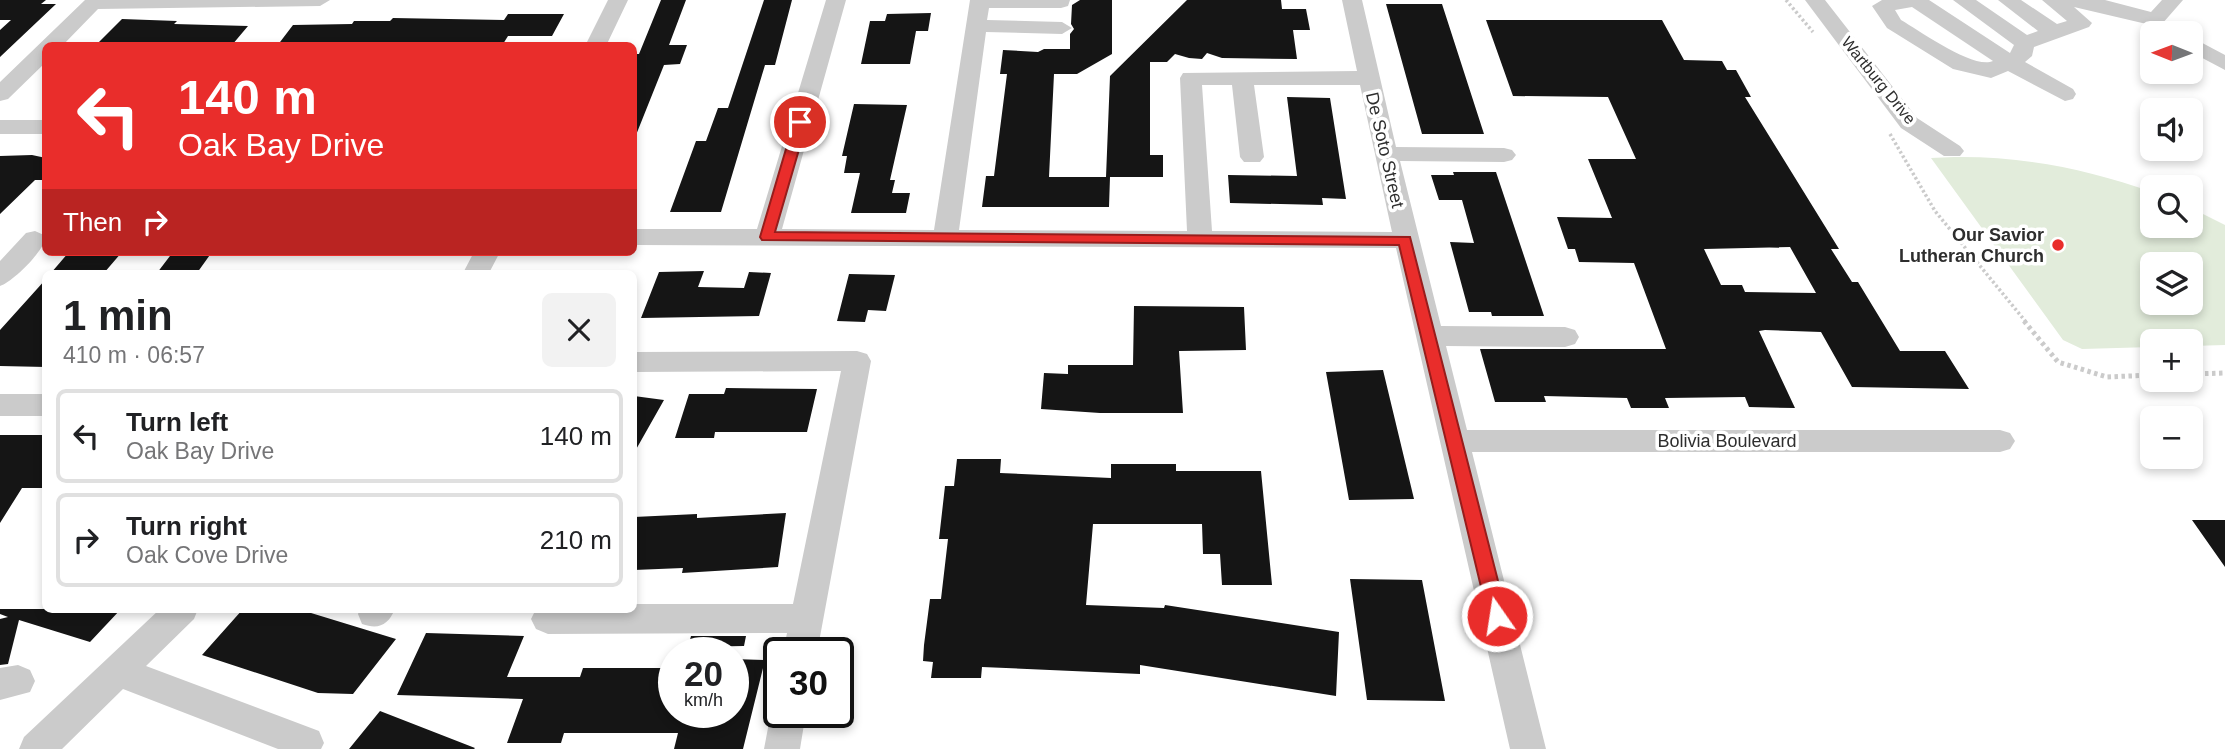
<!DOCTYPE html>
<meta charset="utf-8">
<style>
:root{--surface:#fff;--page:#f2f2f2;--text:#202124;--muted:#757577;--line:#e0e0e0}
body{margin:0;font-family:Helvetica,sans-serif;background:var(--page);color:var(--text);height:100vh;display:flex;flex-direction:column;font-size:26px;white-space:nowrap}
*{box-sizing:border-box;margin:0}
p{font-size:23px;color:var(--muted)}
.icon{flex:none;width:38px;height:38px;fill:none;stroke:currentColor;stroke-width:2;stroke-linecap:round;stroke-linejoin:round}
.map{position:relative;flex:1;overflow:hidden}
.details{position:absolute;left:42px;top:270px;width:595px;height:343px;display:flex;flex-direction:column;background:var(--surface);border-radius:10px;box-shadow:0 4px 10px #0003}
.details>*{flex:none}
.banner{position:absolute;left:42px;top:42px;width:595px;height:214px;border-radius:10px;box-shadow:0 4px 10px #0003;background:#e92d2b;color:#fff;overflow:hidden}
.needle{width:46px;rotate:271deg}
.controls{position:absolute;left:2140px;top:21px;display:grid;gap:14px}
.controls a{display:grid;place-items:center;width:63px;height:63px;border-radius:10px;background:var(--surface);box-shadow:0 4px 10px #0003;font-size:35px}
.speed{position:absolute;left:658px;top:637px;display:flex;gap:14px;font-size:35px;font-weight:700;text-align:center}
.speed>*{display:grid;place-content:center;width:91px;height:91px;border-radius:50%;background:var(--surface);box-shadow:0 4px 10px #0003;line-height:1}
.speed small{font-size:18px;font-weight:400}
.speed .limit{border:4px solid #111;border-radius:10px;background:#fff;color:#111}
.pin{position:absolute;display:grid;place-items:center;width:60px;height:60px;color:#fff;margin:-30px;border:4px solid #fff;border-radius:50%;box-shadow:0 2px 7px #0007}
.me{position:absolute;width:77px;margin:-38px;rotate:347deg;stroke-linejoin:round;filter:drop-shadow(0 0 5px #0008)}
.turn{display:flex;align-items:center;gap:24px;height:147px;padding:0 21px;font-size:32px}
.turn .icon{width:91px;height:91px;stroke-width:2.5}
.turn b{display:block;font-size:49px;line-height:60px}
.then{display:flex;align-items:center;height:66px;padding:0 21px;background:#0003;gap:14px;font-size:26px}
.round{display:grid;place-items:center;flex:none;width:74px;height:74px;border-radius:10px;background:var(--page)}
.headline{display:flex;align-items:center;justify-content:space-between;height:119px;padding:0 21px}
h1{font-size:42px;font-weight:700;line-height:52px}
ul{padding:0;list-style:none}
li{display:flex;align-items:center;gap:21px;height:94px;margin:0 14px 10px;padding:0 7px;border:4px solid var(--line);border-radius:10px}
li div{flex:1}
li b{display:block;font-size:26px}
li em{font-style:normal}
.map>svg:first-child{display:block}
.green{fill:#e2ecdb;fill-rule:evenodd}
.building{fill:#151515;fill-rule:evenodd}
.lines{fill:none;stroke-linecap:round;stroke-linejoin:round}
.path-far1{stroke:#cbcbcb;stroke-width:3.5;stroke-dasharray:2.5 2.5;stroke-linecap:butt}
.path{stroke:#cbcbcb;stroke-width:5;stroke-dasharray:3.5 3.5;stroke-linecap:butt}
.minor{fill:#cbcbcb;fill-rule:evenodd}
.route{fill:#e92d2b;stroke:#971d1c;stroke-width:2}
.poi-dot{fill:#e92d2b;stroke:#fff;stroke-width:2.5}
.labels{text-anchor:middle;stroke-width:7;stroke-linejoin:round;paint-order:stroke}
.far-street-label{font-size:16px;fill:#2e2e2e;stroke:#fff}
.street-label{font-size:18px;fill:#2e2e2e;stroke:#fff}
.poi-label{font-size:18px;font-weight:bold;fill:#2e2e2e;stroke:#fff;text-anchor:end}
</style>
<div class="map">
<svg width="2225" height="749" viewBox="0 0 2225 749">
<rect width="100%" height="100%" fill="#fff"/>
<path class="green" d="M1954 157C2022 156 2088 169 2152 192V226H2191V208L2225 225V345L2191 346V341H2152V347L2082 349 2063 340 1931 158ZM2152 264H2191V303H2152Z"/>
<path class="building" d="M0 0H46L41 4H56L0 57V30L11 20H0Z
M661 0H686L669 45H687L680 64 664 65 634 140V54H639Z
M764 0H792L775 65H765L721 212H670L696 141H706L718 108H728Z
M1080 0H1112V54L1077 74H1054L1049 177H1110L1109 207H982L986 176H994L1007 74H1000L1003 50 1038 52 1044 49H1070V34L1074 29 1071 24 1072 5Z
M1187 0H1281L1282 9H1306L1310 30H1293L1297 59 1222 58 1207 53 1202 59 1189 58 1175 54 1167 62H1150V155H1163V177H1106L1110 76Z
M1386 4H1442L1484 134H1422Z
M931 13 928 31H916L910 64H861L870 21H885L887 14Z
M508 14H564L552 36H508L503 44 396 46 398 42 277 46 293 25 352 24 354 21H390L393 18 504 20Z
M122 19 177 21 174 24 248 26 232 45 99 42Z
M1486 20H1662L1684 60 1722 61 1727 70H1736L1751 97H1745L1839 249H1831L1852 282H1858L1900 351H1945L1969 389 1852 387 1821 332 1765 330 1759 331 1795 408 1749 407 1745 397 1665 398 1669 408H1631L1627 398 1544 396 1546 402H1495L1480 349H1666L1634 263 1579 262 1575 249H1568L1557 217 1612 218 1588 159H1636L1608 97 1513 96ZM1790 247 1816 293 1745 292 1742 285H1721L1704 249Z
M1287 97 1330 98 1346 199 1322 198 1323 205 1230 203 1228 175 1297 176Z
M854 104 907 105 890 180H895L892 193H910L906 213H851L860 173H844L847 156H842Z
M32 155 46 158V180H35L0 214V156Z
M1453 172H1496L1544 316H1492L1491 312H1469L1450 242 1474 243 1462 200H1439L1431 175H1454Z
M69 252H122L104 273H51Z
M173 252H212L197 273H157Z
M704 271 698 287 744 288 749 272 771 273 759 316 641 318 659 272Z
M849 274 895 275 886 311 868 310 865 322 837 321Z
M46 279V367L0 366V330Z
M1134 306 1244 307 1246 350 1179 351 1183 413H1100L1041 409 1044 373 1068 374V365H1133Z
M1383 370 1414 499 1349 500 1326 372Z
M726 388 817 389 807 432H715L714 438H675L689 394H724Z
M634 396 664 400 634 453Z
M0 435H46V488H22L0 523Z
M957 459H1001L1000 473 1111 478V464H1176V471H1261L1272 585H1222L1220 554H1203L1202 524H1093L1086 605 1164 608 1165 605 1339 632 1336 696 1140 665V674L982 667 981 678H931L933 662 923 661 924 645 930 599H941L948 539H939L945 486H954Z
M786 513 778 567 682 573 683 568 634 570V517L697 514V518Z
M2192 520H2225V567Z
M1350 579 1422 580 1445 701 1367 700Z
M0 609H121L90 642 19 620 8 664 0 665V619L8 617 0 614Z
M243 609H298L396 639 353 694 318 693 202 655Z
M426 633 524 636 507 677H580L583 668H674V712H733V659L765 660 743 749H674L678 733H564L561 743H507L523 699 397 695Z
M691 636H746L744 646 688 647Z
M380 711 475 748 474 749H349Z"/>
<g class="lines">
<path class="path-far1" d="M1786 0 1813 32
M1890 134 1935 211 2026 322"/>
<path class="path" d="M2024 321 2058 362 2107 377 2152 375
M2191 374 2225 373"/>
<path class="minor" d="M85 0H330L320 6 98 9 62 46H46V62L8 99 0 101V82Z
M608 0H628L606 46H585Z
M826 0H846L782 229 934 230 970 0H1070L1068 6 1061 8H989L987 20 1062 22 1072 28 1062 34 986 32 959 230 1187 231 1180 78 1183 73 1357 71 1342 0H1362L1396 147 1504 148 1512 150 1516 155 1512 160 1504 162 1400 161 1441 326 1565 327 1575 330 1579 337 1575 344 1565 347 1446 346 1467 430H2000L2010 433 2015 441 2010 449 2000 452H1472L1546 749H1510L1396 248 634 245V229H757ZM1202 85H1232L1240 157 1244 162H1260L1264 157 1254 85H1360L1392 232 1212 231Z
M1805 0H1825L1917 118 1960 146 1964 151 1960 156H1944L1901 128Z
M1882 0H1929L2010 53 2014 45 1953 0H1976L2027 35 2038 31 1998 0H2021L2057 24 2067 21 2042 0H2105L2151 12 2162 0H2183L2162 24 2155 26 2074 7 2092 23 2089 27 2034 47 2032 56 2025 62 2073 89 2076 94 2073 99 2065 101 2008 71 1991 78 1953 69 1887 28 1872 6ZM1912 7 1993 61C1974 70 1920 31 1901 20L1895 10Z
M2191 37 2225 55V70L2191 52Z
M0 120H46V134H0Z
M35 231 46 236C46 249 13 282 0 286V261L26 233Z
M474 252H500L489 273H463Z
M857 351 867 354 871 361 817 653H783L787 633 548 634 536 629 531 619 536 609H634V604H793L841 371 634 372V352Z
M0 394H46V416H0Z
M160 609H198L194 619 146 666 319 731 324 743 321 749H278L123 689 62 749H19L24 737Z
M360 609H395C388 625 379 630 362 624L358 614Z
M18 665 30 670 35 681 30 692 0 700V668Z
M779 700V712H806L800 749H764L771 712Z"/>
</g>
<path class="route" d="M800 118 807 122 775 232 1410 237 1507 616 1504 621H1491L1488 616 1399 245 762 240 760 237 794 122Z"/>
<circle class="poi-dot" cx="2058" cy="245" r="7"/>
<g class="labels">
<g class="far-street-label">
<text transform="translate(1879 80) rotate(51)" y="6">Wartburg Drive</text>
</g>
<g class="street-label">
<text transform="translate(1385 150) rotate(77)" y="6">De Soto Street</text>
<text x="1727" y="447">Bolivia Boulevard</text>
</g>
<g class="poi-label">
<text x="2044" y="241">Our Savior<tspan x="2044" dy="21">Lutheran Church</tspan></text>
</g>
</g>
</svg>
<div class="controls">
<a><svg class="needle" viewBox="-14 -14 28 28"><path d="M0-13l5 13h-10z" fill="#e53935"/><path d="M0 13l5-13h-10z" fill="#757577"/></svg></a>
<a><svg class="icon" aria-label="sound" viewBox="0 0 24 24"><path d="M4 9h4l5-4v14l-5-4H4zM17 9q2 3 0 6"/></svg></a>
<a><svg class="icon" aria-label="search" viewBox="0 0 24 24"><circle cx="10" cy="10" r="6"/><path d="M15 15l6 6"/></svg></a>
<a><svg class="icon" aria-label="layers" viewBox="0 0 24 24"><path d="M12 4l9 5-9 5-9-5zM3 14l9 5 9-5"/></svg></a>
<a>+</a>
<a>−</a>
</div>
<div class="speed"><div>20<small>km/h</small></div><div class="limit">30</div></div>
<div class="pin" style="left:800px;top:122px;background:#d93025"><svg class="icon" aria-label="arrive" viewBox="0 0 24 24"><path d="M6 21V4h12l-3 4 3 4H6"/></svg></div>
<svg class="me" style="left:1497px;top:616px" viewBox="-20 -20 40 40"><circle r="17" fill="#e92d2b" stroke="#fff" stroke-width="3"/><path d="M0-11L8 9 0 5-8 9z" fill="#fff"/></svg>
<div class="banner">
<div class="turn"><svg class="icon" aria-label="left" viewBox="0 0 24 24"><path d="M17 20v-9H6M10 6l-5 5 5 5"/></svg><div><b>140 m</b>Oak Bay Drive</div></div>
<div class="then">Then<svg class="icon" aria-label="right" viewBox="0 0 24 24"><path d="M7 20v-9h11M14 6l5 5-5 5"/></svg></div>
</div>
<section class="details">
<div class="headline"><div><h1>1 min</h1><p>410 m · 06:57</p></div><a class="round"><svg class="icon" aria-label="close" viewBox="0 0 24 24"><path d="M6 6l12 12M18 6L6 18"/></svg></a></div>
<ul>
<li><svg class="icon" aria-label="left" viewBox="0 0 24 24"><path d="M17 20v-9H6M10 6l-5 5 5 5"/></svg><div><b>Turn left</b><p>Oak Bay Drive</p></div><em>140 m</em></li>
<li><svg class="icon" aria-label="right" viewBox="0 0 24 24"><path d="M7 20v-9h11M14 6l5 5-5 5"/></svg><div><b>Turn right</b><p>Oak Cove Drive</p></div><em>210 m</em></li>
</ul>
</section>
</div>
